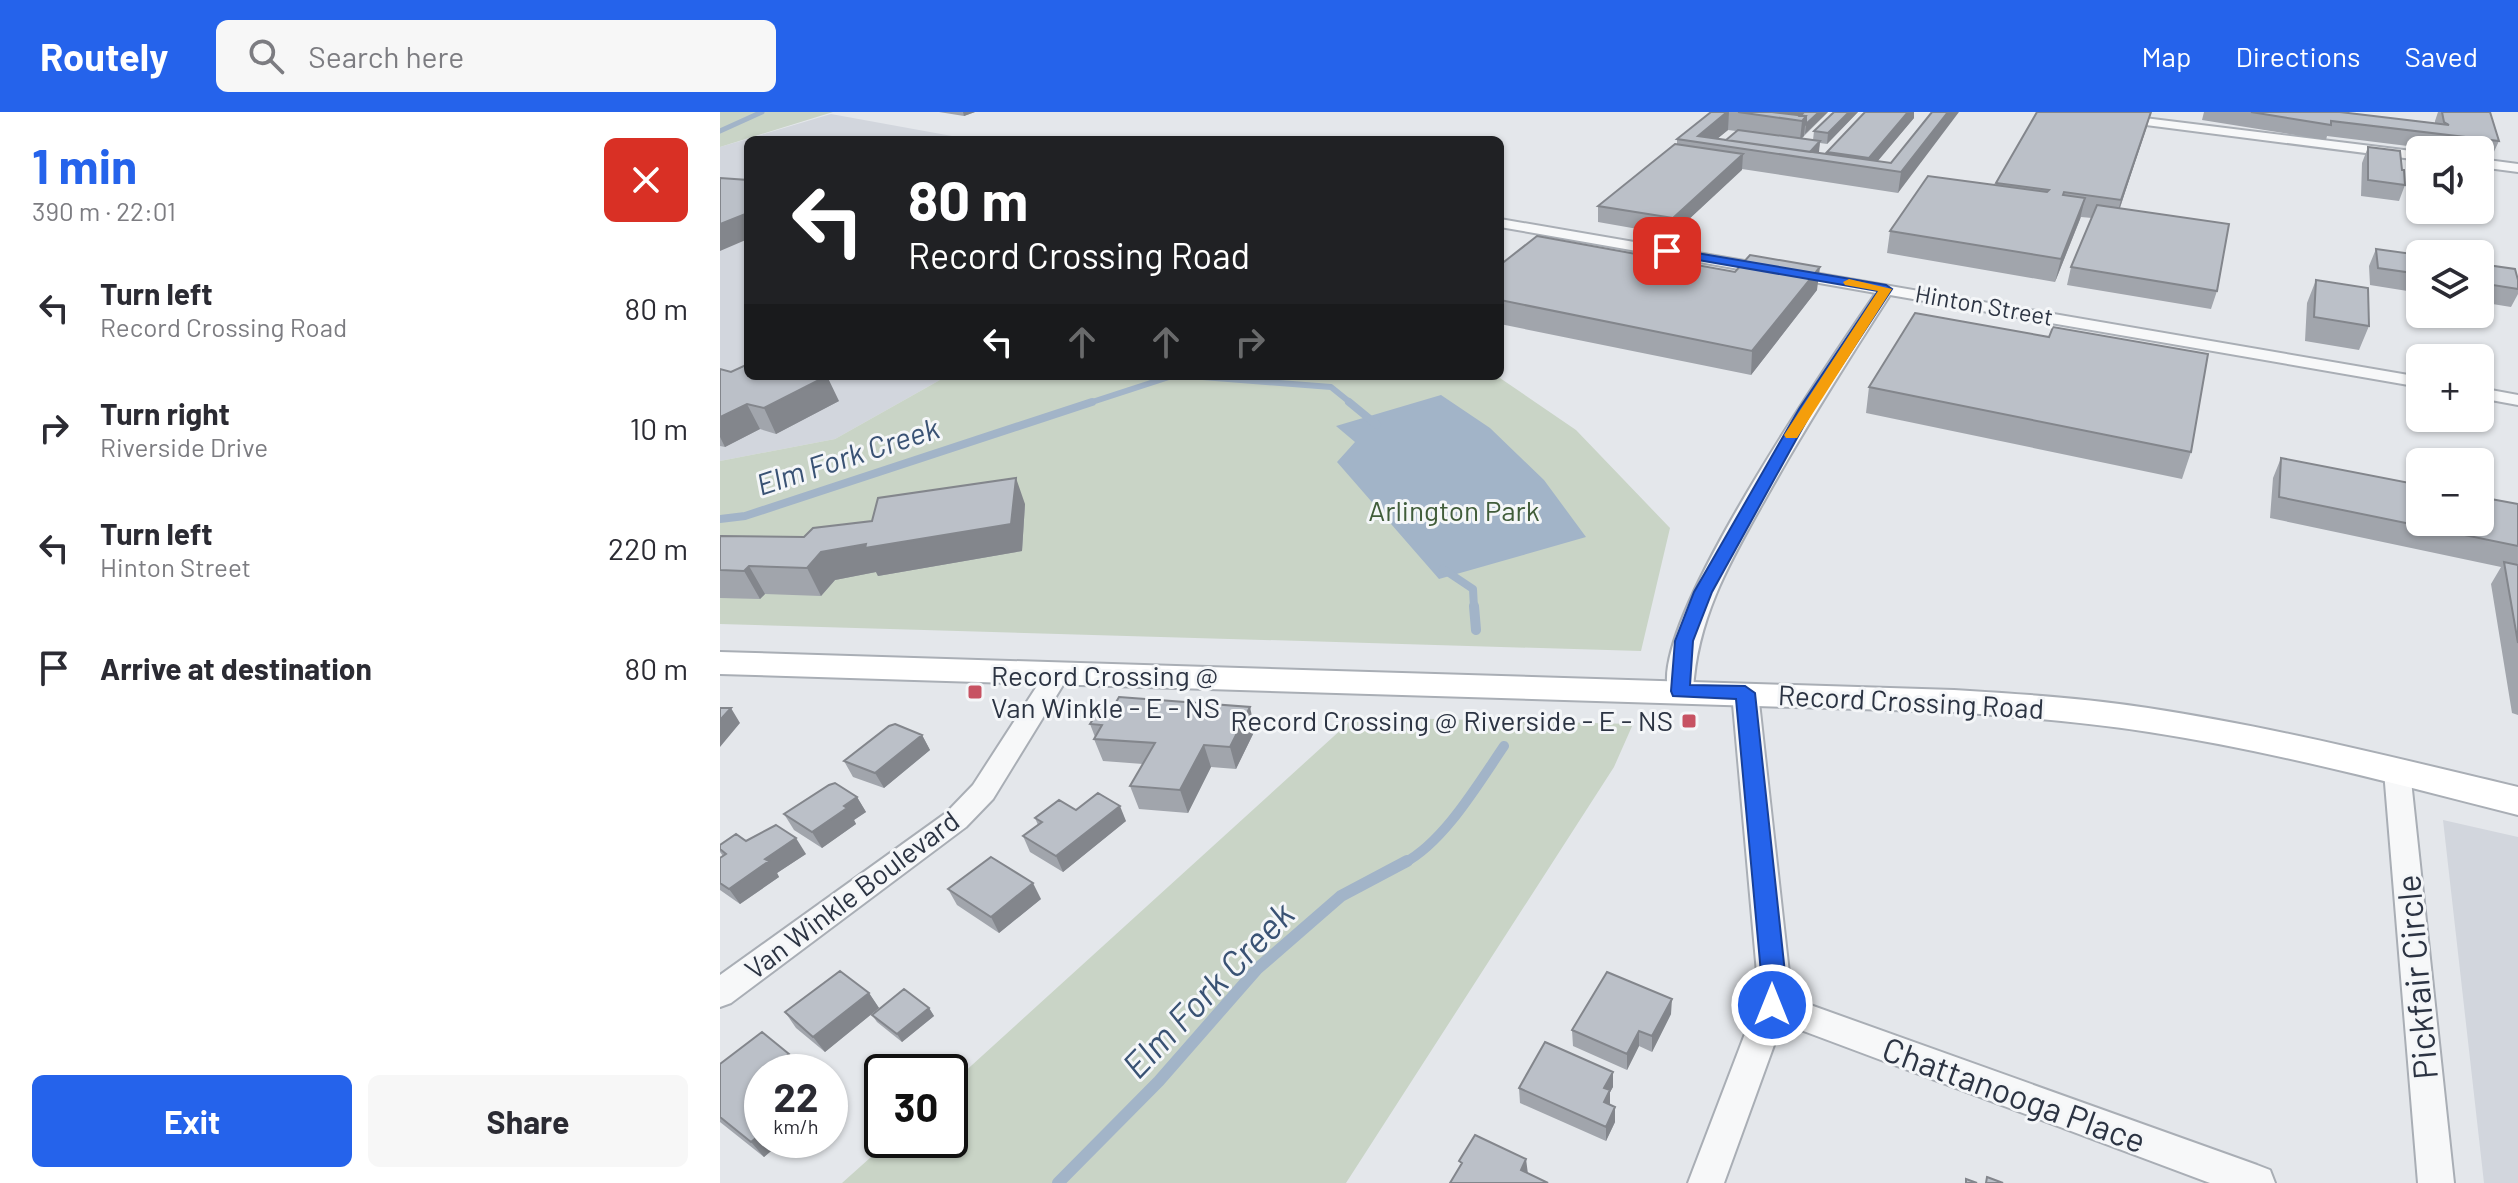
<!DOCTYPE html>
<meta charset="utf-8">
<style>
:root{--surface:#fff;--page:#f7f7f7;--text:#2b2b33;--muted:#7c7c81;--accent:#2563eb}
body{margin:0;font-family:Barlow,sans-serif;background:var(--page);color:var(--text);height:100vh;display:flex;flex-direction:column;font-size:30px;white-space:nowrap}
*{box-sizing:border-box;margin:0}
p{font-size:26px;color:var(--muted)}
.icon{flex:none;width:44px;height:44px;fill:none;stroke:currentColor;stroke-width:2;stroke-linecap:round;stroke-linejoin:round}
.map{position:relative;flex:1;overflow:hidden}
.details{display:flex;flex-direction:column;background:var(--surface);width:720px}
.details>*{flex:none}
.banner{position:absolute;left:24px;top:24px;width:760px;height:244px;border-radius:12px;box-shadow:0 2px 6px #0004;background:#202124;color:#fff;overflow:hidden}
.tools{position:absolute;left:1686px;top:24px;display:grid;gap:16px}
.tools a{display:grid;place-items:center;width:88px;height:88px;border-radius:12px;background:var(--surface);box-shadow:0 2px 6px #0004;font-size:40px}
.speed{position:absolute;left:24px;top:942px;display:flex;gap:16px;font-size:40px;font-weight:700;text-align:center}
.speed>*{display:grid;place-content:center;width:104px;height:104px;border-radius:50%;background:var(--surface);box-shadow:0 2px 6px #0004;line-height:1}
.speed small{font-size:20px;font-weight:400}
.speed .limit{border:4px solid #111;border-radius:12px;background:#fff;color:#111}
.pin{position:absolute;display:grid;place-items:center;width:68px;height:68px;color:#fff;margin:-34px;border-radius:16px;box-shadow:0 4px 12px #0006}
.me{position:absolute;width:88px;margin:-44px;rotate:0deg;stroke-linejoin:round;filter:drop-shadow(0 0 6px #0008)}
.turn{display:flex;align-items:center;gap:28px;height:168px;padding:0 32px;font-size:36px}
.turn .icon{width:104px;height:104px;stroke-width:2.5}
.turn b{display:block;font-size:56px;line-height:68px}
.lanes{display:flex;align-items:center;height:76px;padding:0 32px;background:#0003;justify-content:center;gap:40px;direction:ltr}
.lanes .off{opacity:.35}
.round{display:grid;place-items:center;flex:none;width:84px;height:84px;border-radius:12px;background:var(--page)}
.headline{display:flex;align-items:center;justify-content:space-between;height:136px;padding:0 32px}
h1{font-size:48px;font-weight:700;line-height:60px;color:var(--accent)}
.action{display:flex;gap:16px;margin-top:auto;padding:16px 32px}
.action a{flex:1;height:92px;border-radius:12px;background:var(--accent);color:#fff;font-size:32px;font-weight:700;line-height:92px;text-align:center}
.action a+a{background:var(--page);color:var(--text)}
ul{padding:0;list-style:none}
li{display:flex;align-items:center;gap:24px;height:120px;padding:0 32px}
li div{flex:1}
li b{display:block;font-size:30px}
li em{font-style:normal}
header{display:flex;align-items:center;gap:48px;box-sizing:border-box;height:112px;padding:0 40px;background:var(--accent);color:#fff}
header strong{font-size:38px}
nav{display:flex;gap:44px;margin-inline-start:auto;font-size:28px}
.search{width:560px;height:72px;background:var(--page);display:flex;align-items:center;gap:20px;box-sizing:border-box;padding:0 28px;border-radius:12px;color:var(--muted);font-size:30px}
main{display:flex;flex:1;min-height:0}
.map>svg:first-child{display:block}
.built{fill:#d2d6dd}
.green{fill:#c9d4c6}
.water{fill:#a2b4c8}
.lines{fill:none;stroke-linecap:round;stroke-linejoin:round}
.stream-far4{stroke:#a2b4c8;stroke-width:5}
.stream-far3{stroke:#a2b4c8;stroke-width:6}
.stream-far2{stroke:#a2b4c8;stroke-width:8}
.stream-far1{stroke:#a2b4c8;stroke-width:10}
.stream{stroke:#a2b4c8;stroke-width:12}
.street-casing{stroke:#a9aeb5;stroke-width:4}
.secondary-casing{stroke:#a9aeb5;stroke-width:4}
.street{fill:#f7f8f9;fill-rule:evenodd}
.secondary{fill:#fff;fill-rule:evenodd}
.wall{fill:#a1a5ac;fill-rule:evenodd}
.shaded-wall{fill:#83868c}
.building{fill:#bbc0c8;stroke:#83868c;stroke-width:2}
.route{fill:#2563eb;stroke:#184099;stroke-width:2}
.slow{fill:#f59e0b}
.poi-dot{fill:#c75262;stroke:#f4f6f8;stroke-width:3}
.labels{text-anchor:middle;stroke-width:6;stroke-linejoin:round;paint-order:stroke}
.far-street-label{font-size:24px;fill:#2c3443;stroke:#f4f6f8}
.park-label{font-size:28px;fill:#415d3a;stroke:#f4f6f8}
.poi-label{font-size:28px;fill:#2c3443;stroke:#f4f6f8;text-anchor:start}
.street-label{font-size:28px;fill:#2c3443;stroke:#f4f6f8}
.water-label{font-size:30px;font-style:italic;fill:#395274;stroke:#f4f6f8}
.near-street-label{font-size:34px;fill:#2c3443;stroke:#f4f6f8}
.near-water-label{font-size:36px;font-style:italic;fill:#395274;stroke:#f4f6f8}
</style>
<header>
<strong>Routely</strong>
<div class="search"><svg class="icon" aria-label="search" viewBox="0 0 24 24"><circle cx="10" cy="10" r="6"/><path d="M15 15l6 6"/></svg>Search here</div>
<nav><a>Map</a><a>Directions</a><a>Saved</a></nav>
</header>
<main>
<section class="details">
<div class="headline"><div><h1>1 min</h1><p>390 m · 22:01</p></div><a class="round" style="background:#d93025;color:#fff"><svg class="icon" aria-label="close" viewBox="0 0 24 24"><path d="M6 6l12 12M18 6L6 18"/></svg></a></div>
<ul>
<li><svg class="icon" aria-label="left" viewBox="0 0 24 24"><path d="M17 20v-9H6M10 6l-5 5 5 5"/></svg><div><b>Turn left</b><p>Record Crossing Road</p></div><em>80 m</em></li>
<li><svg class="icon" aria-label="right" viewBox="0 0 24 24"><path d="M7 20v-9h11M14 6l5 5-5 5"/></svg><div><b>Turn right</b><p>Riverside Drive</p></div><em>10 m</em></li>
<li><svg class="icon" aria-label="left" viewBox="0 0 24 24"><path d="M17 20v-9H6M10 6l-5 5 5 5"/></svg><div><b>Turn left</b><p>Hinton Street</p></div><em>220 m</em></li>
<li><svg class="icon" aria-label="arrive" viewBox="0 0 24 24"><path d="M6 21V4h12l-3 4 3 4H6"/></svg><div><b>Arrive at destination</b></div><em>80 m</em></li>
</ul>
<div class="action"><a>Exit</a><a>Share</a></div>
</section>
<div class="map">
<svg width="1798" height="1071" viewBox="0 0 1798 1071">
<rect width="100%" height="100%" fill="#e4e7eb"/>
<path class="built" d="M111 2 254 28H28V264H227L115 327 0 349V35Z
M1723 708 1798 725V1071H1764Z"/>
<path class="green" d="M0 0H113L0 35Z
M227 264H777L856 318 950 416 921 539 0 512V349L115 327Z
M635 605 913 612 894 655 626 1071H122L170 1028H230V973Z"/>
<path class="water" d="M721 283 770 316 824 368 866 425 719 467 617 350 635 330 616 314Z"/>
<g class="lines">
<path class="stream-far4" d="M0 19 42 0"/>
<path class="stream-far3" d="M470 264 611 275 632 292
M366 292 452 264"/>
<path class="stream-far2" d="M629 290 657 313
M0 407 25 404 372 290
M723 457 753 477 754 496"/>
<path class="stream-far1" d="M754 494 756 518
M684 751C724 730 758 672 784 634"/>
<path class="stream" d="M338 1071 439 969 537 857 621 784 687 749"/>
<g class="street-casing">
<path id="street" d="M1342 0H1376L1700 40V48L1348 3Z
M1760 47 1798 52V60L1760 55Z
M780 107 1700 265V275L1170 183C1128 248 1086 314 1048 382 1012 446 977 504 973 579L969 585 960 587 951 585C916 528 1117 238 1156 181L780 115Z
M1760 276 1798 283V293L1760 286Z
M339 552 348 554 351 560 273 687 246 715 11 891 0 895V863L226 701 253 673 330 554Z
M1025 573 1034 575 1038 581 1069 861 1068 885 1537 1053 1550 1058 1555 1071H1490L1062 911 1004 1071H968L1036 893 1037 861 1012 581 1016 575Z
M1677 649 1686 652 1690 659 1734 1071H1698L1664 659 1668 652Z"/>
</g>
<g class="secondary-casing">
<path id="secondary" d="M0 540 1234 578C1299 582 1364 586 1428 596 1553 615 1676 646 1798 675V703C1676 672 1553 639 1429 620 1364 610 1299 605 1234 600L0 562Z"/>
</g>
<use href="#street" class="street"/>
<use href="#secondary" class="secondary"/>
</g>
<path class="wall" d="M219 0H255L244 4Z
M991 0H1108L1081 27 1093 28 1094 19 1114 0H1138L1107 32 1100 31 1098 41 1107 42V40L1145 0H1199H1194V6L1157 49 1171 51 1212 0 1178 81 1022 57 952 123 878 110V94L957 33V27ZM1008 18 1016 19 1006 28 998 26Z
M1431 0 1400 96 1497 179 1491 197 1347 173 1351 155 1372 106 1361 105 1335 170 1167 141 1170 119 1276 73V71Z
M1484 0H1620L1715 11V9L1718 0H1770L1779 29 1772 44 1760 43V38H1720L1607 24 1606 28 1482 8Z
M1648 35 1682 58 1685 73 1679 89 1641 84 1642 51Z
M1656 137 1700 143V181L1650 173 1649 154Z
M1760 152 1798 168V182L1791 195 1760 190Z
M780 153 1015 160 1097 178 1031 263 780 212Z
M1596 168 1649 214 1639 238 1585 229 1587 191Z
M0 257 119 289 56 322 40 317 5 335 0 334Z
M1149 275 1471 340 1462 367 1146 301Z
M1561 346 1798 392V603L1792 601 1771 472 1781 455 1550 406 1553 366Z
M305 392 302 439 158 464 156 460 115 468 101 484 45 482 40 487 0 486V424L84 425Z
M370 612 535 618 516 657 491 655 468 701 419 697 410 674 423 652 383 649 374 627 375 625Z
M202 623 210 638 164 676 133 665 124 649Z
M137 685 146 700 134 708 136 712 102 736 74 718 64 702Z
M356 698 406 709 343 760 310 740 303 724 318 713 315 706Z
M26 729 86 742 57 761 59 765 20 792 0 778V746L3 744 0 740V733Z
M228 777 321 787 279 821 237 793Z
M149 881 159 896 105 940 76 916 65 900Z
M209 896 214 904 182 930 157 910 152 903Z
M951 902 932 940 919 934 907 958 853 934 852 918Z
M0 952 81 957 42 960V1028H64L44 1045 0 1010Z
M893 960V975L890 980V993L895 995V1010L886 1029 800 991 799 976Z"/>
<path class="shaded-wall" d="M243 0H255L244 4Z
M1007 0H1009L1008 18 991 32 978 24Z
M1072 0H1086L1078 8 1069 2Z
M1099 0H1108L1085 22 1086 12Z
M1129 0H1138L1107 32 1108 21Z
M1188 0H1194V6L1152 56 1148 55 1149 46Z
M1228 0H1239L1178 81 1181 60Z
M1431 0 1426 18 1395 110 1401 88Z
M1086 4 1084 24 1080 28 1082 9Z
M1100 29 1099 40 1092 47 1089 40Z
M1023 42 1022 58 952 123 953 106Z
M1365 86 1360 107 1335 170 1341 147Z
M28 101V127L0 139V112Z
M1100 155 1097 178 1031 263 1032 239Z
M107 264 119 289 56 322 44 296Z
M27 292 40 317 5 335 0 325V305Z
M296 366 305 392 302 439 158 464 156 460 115 468 101 484 87 456 101 440Z
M29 454 45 482 40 487 24 459Z
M530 595 535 618 516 657 510 635Z
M11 596 20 611 0 635V608Z
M202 623 210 638 164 676 155 661Z
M484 633 491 655 468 701 460 678Z
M137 685 146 700 134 708 136 712 102 736 92 720 124 694Z
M400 694 406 709 343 760 336 744Z
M76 726 86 742 57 761 59 765 20 792 9 777 45 747Z
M313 771 321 787 279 821 271 805Z
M149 881 159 896 105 940 93 925Z
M952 887 951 902 932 940V924Z
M209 896 214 904 182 930 177 922Z
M919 919V934L907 958V942Z
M69 942 81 957 78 960H53L51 957Z
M893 960V975L890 980V993L884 1005V976Z
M42 981V1002L31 989Z
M895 995V1010L886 1029V1015Z
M42 1021V1028H64L44 1045 31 1030Z
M806 1047 808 1062 801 1058Z"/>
<path class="building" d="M991 0H1007L978 24 1171 51 1212 0H1228L1181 60 957 27Z
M1018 0H1052L1086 4 1082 9Z
M1052 0H1072L1069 2Z
M1084 0H1099L1086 12V4H1080Z
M1114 0H1129L1108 21 1094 19Z
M1145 0H1188L1149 46 1107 40Z
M1317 0H1431L1401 88 1344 80 1343 83 1365 86 1341 147 1170 119 1208 64 1327 80 1329 78 1276 71Z
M1531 0H1620L1729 13 1724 10 1722 0H1770L1779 29 1611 9V13Z
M1018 18 1100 29 1090 40 1006 28Z
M955 32 1023 42 953 106 878 94Z
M1648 35 1680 39 1682 58H1684L1685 73 1648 68Z
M0 66 28 68V101L0 112Z
M1377 93 1509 112 1497 179 1351 155Z
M817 124 1015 160 1030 143 1100 155 1032 239 780 188V153Z
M1656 137 1700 143V162L1658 156Z
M1760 152 1795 157 1798 168V177L1760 171Z
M1596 168 1648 176 1649 214 1594 205Z
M1195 201 1329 225 1333 215 1488 242 1471 340 1149 275Z
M28 252V264H107L44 296 27 292 0 305V257L11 260Z
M1561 346 1700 373V410H1760V385L1798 392V434L1559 385Z
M296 366 291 412 145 436 146 432 101 440 87 456 29 454 24 459 0 458V424L84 425 93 416 152 409 158 386Z
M1784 450 1798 453V531Z
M399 585 530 595 510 635 484 633 460 678 410 674 435 631 374 627 382 613 370 612 379 598 391 599Z
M0 596H11L0 608Z
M175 612 202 623 155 661 124 649 169 614Z
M115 671 137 685 124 694 127 696 92 720 64 702 109 673Z
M378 681 400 694 336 744 303 724 322 710 315 706 339 688 356 698Z
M56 713 76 726 45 747 49 749 9 777 0 771V746L6 742 0 737V733L16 722 26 729Z
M271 745 313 771 271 805 228 777Z
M120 859 149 881 93 925 65 900Z
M887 860 952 887 932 924 919 919 907 942 852 918Z
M184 877 209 896 177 922 152 903Z
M42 920 69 942 51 957 55 960H42V981L31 989 42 998V1021L31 1030 0 1005V952Z
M825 930 893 960 884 976 890 978 884 990 895 995 886 1015 799 976Z
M755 1023 806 1047 801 1058 828 1071H730L742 1051 739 1049Z
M1267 1065 1283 1071H1266Z
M1246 1067 1257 1071H1246Z"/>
<path class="route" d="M947 136 1166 173 1172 177 1093 297 992 480 973 529 970 573 1025 574 1035 581 1065 861V893L1061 901 1052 904 1044 901 1040 893 1041 861 1016 587 953 584 951 579 955 529 974 480 1079 297 1158 179 943 142V137Z"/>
<path class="slow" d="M1129 167 1172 177 1077 326H1066L1064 323 1158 179 1125 173 1123 170Z"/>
<g class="poi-dot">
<rect x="247" y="572" width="16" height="16" rx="4"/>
<rect x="961" y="601" width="16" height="16" rx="4"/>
</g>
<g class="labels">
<g class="far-street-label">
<text transform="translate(1264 194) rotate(10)" y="8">Hinton Street</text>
</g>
<g class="park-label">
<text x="734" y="409">Arlington Park</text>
</g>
<g class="poi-label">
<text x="271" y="574">Record Crossing @<tspan x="271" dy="32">Van Winkle - E - NS</tspan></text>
<text x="953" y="619" text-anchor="end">Record Crossing @ Riverside - E - NS</text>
</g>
<g class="street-label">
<text transform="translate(1191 590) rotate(3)" y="10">Record Crossing Road</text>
<text transform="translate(132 783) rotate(-37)" y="10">Van Winkle Boulevard</text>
</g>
<g class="water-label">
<text transform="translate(128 345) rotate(-18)" y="10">Elm Fork Creek</text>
</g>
<g class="near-street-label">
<text transform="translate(1697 865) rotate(-95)" y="12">Pickfair Circle</text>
<text transform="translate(1294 983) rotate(20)" y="12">Chattanooga Place</text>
</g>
<g class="near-water-label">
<text transform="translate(488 878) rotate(-46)" y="13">Elm Fork Creek</text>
</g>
</g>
</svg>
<div class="tools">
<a><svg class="icon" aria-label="sound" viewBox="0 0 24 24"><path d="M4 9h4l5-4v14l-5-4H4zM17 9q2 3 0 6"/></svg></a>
<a><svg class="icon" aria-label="layers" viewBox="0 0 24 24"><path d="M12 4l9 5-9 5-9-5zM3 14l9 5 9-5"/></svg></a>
<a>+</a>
<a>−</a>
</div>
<div class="speed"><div>22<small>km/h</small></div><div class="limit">30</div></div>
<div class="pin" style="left:947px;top:139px;background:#d93025"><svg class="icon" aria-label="arrive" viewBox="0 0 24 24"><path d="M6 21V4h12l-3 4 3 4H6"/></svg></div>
<svg class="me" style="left:1052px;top:893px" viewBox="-20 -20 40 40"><circle r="17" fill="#2563eb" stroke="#fff" stroke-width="3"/><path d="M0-11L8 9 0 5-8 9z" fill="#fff"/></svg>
<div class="banner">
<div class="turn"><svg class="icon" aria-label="left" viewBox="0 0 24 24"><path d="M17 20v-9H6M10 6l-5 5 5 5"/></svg><div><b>80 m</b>Record Crossing Road</div></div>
<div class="lanes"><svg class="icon" aria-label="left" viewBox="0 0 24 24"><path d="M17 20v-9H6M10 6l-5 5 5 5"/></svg><svg class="icon off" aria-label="ahead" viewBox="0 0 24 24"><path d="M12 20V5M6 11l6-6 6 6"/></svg><svg class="icon off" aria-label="ahead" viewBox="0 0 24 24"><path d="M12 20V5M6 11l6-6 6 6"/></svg><svg class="icon off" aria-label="right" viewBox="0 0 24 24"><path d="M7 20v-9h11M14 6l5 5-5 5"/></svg></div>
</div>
</div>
</main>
